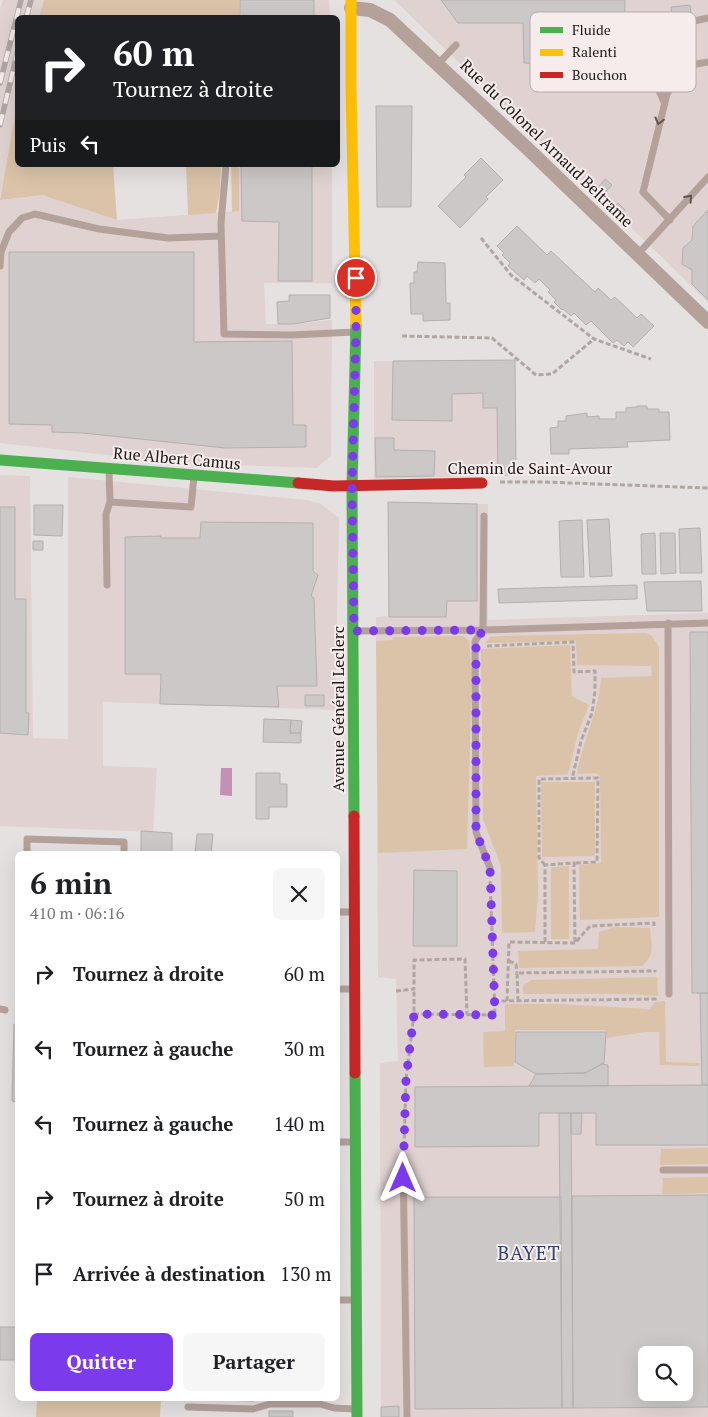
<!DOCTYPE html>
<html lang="fr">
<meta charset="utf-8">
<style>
:root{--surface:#fff;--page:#f6f6f6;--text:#202124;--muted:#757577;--accent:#7c3aed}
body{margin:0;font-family:"PT Serif",serif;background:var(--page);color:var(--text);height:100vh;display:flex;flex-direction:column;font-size:19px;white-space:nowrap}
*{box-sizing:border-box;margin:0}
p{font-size:16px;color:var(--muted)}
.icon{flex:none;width:28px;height:28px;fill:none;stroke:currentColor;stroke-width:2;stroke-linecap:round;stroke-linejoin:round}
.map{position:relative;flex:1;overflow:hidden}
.sheet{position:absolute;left:15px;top:851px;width:325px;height:550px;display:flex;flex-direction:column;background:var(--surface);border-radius:8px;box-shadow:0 5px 20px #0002}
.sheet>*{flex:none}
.guide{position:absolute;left:15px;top:15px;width:325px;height:152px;border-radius:8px;box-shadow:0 5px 20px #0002;background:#202124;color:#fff;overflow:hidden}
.buttons{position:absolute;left:638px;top:1346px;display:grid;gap:10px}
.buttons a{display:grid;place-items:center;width:55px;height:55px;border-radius:8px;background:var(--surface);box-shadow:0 5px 20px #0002;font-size:25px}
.pin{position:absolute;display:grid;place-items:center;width:42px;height:42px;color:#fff;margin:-21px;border:2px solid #fff;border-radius:50%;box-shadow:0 1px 5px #0007}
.me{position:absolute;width:55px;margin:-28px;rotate:0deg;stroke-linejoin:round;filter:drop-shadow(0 0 4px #0008)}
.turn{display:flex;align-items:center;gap:18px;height:105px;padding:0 15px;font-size:22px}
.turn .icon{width:65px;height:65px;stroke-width:2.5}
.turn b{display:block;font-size:35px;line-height:42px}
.then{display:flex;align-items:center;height:48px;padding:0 15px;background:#0003;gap:10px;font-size:19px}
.round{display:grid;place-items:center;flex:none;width:52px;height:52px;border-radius:8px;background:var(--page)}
.summary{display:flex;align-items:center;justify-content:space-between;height:85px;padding:0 15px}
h1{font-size:30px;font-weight:800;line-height:38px}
.action{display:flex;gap:10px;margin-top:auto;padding:10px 15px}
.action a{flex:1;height:58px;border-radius:8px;background:var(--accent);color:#fff;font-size:20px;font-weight:800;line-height:58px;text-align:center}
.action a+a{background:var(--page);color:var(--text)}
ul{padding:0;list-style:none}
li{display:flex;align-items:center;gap:15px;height:75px;padding:0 15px}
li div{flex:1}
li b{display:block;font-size:19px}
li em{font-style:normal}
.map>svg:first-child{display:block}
.built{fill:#dfd2d1;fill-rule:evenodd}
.green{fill:#dac3a9}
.water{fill:#c590b6}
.building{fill:#ccc8c8;stroke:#b3b0b0;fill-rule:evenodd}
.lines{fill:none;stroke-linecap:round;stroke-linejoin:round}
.path{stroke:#b2a6a2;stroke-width:3;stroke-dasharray:5 2.5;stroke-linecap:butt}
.lane{stroke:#b4a29a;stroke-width:7}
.street{stroke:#b4a29a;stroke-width:14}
.fast{stroke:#4caf50;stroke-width:11}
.slow{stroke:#ffc107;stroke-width:11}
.jam{stroke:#c62828;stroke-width:11}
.rail-casing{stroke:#b0a6a3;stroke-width:5.5}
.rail{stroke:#f6eceb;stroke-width:4;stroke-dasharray:11;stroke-linecap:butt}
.oneway{stroke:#605652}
.route{stroke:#7c3aed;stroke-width:9;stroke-dasharray:0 16.2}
.labels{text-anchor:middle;stroke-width:4;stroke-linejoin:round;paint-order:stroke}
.street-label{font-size:16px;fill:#1c1818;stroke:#f6eceb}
.quarter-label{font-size:19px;letter-spacing:1px;fill:#2b3f78;stroke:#f6eceb}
.key{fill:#f6eceb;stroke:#b5acac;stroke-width:1}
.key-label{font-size:14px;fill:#1c1818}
</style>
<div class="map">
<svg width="708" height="1417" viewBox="0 0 708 1417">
<rect width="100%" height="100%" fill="#e6e1e1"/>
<path class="built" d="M3 0H44L39 17 18 18 17 103 0 198V9Z
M239 0H329L330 17H239Z
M394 0H708V302L612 209Z
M239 165H332V283H264L266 324H293L332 320 331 456 316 468 179 463 0 443V200L42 195 117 220 239 211Z
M515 360 516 475 374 479V361Z
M0 475 30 476 33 738 68 739V477L307 500 321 504 339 518 335 710 103 702V766L157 768 153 832 0 826Z
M388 502 488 504V620L708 613V1417H381L380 1063 398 1061 396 979 378 977 376 617 388 616ZM646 1355H684V1392H646Z"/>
<path class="green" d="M44 0H239V17H39Z
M17 103 18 165H113L117 220 42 195 0 200Z
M186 165H221L220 192 216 213 188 215Z
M231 165H239V211L232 212Z
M646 633 652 636 659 647V917L580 920 579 865 601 863 600 776 596 773 577 774C582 741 599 712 601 678L652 676 651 666 577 665 576 641 485 643 490 637 499 636Z
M463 636 469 641 472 675 467 849 378 853 376 641 393 640V637Z
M570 645 572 696 589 705 578 733 568 774 536 776 538 894 535 932 502 933 501 866 483 819 481 649Z
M541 782H595V856L542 857Z
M569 866V939H551V867Z
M615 927 650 928C651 944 656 955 642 966L519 968 518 951 598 949 599 932Z
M657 977 658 996 627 994H523V985L532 980Z
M665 1001 666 1062 700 1063 699 1066 660 1065 659 1032H645L606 1038V1030H515L514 1066 484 1067 483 1032 505 1031V1004H557L649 1009 655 1002Z
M708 1148V1164L660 1165 661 1149Z
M708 1177V1193L662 1194 663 1178Z
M37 1399H161L160 1417H36Z"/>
<path class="water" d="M221 768H232V796L220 795Z"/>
<path class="building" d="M240 0H314V18H240Z
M441 0H625L624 64 544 62V64L524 63 523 23H458Z
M690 5 694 38 675 41 671 7Z
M376 106H412L411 207H377Z
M481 158 503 180 486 197 488 199 460 228 438 206 466 177 464 175Z
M241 165H312V281H278L279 222 242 221Z
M605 179 612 185 601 197 595 191Z
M618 203 625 210 620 215 613 208Z
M708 210V300L692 284V270L682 264 683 248 692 240 693 226Z
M517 226 547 255 551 251 595 292 598 288 611 300 615 297 637 318 641 314 654 326 633 347 628 342 624 346 617 340 613 343 591 321 586 325 574 313 571 316 563 309 562 310 554 302 556 300 548 292 550 290 539 279 535 283 527 276 524 280 508 266 510 263 502 255 504 253 497 246Z
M9 252H194V342L292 341 293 425H306V447L225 448 83 433 52 432V425L9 424Z
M418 262 445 263 446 303H450V320L423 321V314H411L410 283H414V272H417Z
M289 295H330V318L293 324H278L277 302 289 301Z
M515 360 516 475H498L497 408H483V393L452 394V421L392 420 393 361Z
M637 406H647V409H659V412H669L670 440 627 442 628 447 569 449V454H551L550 428 558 427V421H566V416L587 413V417L599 416V419H616V412H626V408L637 407Z
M375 438H394V450L435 451 434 476 376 477Z
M388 502 477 504V601H447L446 617H389Z
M34 505H63L62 536 34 535Z
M0 507H15V599H26V713H29L28 735 0 733Z
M609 519 612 576 590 577 587 520Z
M582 520 584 577H561L559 521Z
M201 522 313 523V571L318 575 311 596 314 598 317 686H277L279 707 160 704 161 674H125V537L161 536V538H200Z
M700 528 702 573H680L679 529Z
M655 533 656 574H642L641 534Z
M660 533H675L676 573 661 574Z
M33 541H43V550H33Z
M701 581 702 611H647L644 582Z
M637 585V599L499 603 498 589Z
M690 632H708V993H692Z
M305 695H324V706H305Z
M264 719 291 720 290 733H301V743L263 742Z
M291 720 302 721 301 733H290Z
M256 773H280V784H287V807H269V819H256Z
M141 831 172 833V854H141Z
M197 834H213L211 854H195Z
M414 870 457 871V946H413Z
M700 993H708V1085H702Z
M14 1024H18V1102L12 1101Z
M516 1032H606L604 1063 585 1073 536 1074 515 1062Z
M602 1064 608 1065V1086H529L536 1074 585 1073Z
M702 1085H708V1145H596V1113H539V1146L415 1147V1087Z
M559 1113H571L573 1408H562Z
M571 1113H582L581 1134H571Z
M708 1195V1407L573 1408 572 1196ZM646 1355H684V1392H646Z
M414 1197H561L562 1408 415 1409Z
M0 1327H18V1360H0Z
M179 1399H254V1401Z
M399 1406V1417H381V1407Z
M269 1411H293V1417H269Z"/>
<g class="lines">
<path class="path" d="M481 238 511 275 594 339 651 359
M402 336 492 338 536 375 552 374 594 339
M500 482H543L708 488
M487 646 573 642 574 672 595 671V691L592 713 581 741 572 779
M545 865 539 858V779L598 778 597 862 574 863
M545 942V865L574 863 575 943
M509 961 516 964 517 973
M396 991 414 989V960L465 959 467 1015
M494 1001 658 999
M507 1001 509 942 575 943 590 926 654 923V926
M518 1001 517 973 655 971V970
M414 1014 495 1015 490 879
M404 1146 406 1079 414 1014V989"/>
<path class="lane" d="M438 64 456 45
M664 102 654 79 670 31 673 26 708 18
M226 165 221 223 224 334 291 335 355 332
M670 220 643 192 667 94 675 80 691 65 708 62
M638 254 708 177
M0 266 1 252 9 232 22 218 35 214 99 229 168 238 221 236
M110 502 191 507 194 477
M107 585 106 514 110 502 109 471
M668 623 669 994
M354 631 483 630 484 516
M27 854V839L124 842V854
M490 868 476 832 475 641 483 630 708 623
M338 912H352
M338 989H352
M0 1009 5 1010
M338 1142H353
M403 1158 407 1417
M663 1170H708
M338 1300H355
M188 1407 253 1409 270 1404H320L334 1408 354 1409"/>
<path class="street" d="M351 8 370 10 390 20 528 149 708 322"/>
<path class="fast" d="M0 460 298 483
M354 816 352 487 356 325
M355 1073 357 1417"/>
<path class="slow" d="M351 0V87L356 325"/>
<path class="jam" d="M298 483 334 486 482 483
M354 816 355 1073"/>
<g class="rail-casing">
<path id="rail" d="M26 18 31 0
M0 83 21 0
M0 125 18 50"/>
</g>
<use href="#rail" class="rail"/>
</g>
<defs><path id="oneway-chevron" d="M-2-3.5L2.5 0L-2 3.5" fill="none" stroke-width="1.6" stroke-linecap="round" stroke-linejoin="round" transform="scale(1.25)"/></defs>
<g class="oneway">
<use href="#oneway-chevron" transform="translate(659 121) rotate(105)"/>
<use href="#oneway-chevron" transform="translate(689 198) rotate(-48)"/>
</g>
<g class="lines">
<path class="route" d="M356 278V332L352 486 354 631 483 630 476 641V832L490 868 495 1015 414 1014 406 1079 403 1178"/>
</g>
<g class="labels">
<g class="street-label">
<text transform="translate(547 143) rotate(44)" y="6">Rue du Colonel Arnaud Beltrame</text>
<text transform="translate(177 458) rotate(5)" y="6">Rue Albert Camus</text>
<text x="530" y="474">Chemin de Saint-Avour</text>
<text transform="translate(338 709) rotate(-90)" y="6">Avenue Général Leclerc</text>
</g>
<g class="quarter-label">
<text x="529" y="1260">BAYET</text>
</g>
</g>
<rect x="530" y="12" width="166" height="80" rx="8" class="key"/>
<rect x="540" y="27" width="23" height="6" fill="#4caf50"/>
<rect x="540" y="49" width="23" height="7" fill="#ffc107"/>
<rect x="540" y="72" width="23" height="6" fill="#c62828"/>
<g class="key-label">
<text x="572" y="35">Fluide</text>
<text x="572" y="57">Ralenti</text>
<text x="572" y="80">Bouchon</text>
</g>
</svg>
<div class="buttons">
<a><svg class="icon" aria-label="search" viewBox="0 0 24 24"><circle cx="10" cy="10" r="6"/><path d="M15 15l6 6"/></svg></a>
</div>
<div class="pin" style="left:356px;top:278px;background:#d93025"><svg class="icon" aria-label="arrive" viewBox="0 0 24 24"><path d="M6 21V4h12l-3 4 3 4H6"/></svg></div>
<svg class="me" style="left:403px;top:1178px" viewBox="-20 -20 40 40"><path d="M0-17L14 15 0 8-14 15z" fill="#7c3aed" stroke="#fff" stroke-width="4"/></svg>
<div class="guide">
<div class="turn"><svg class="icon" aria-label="right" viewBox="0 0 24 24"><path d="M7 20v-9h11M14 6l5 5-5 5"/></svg><div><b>60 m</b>Tournez à droite</div></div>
<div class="then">Puis<svg class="icon" aria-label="left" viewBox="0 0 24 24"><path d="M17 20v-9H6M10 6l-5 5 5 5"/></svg></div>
</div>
<section class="sheet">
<div class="summary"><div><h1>6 min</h1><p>410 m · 06:16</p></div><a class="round"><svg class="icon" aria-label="close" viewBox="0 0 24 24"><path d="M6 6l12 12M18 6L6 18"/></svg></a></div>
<ul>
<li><svg class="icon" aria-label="right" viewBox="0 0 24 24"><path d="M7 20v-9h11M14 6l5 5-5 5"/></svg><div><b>Tournez à droite</b></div><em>60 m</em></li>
<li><svg class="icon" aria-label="left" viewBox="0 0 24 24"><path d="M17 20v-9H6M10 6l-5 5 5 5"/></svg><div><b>Tournez à gauche</b></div><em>30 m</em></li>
<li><svg class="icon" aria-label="left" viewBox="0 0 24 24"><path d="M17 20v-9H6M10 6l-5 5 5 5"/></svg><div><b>Tournez à gauche</b></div><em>140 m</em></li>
<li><svg class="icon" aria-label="right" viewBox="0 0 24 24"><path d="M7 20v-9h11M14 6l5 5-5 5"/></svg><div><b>Tournez à droite</b></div><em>50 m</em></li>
<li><svg class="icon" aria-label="arrive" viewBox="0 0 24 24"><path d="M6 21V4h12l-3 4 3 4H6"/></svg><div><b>Arrivée à destination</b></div><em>130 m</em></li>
</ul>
<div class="action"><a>Quitter</a><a>Partager</a></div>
</section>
</div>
